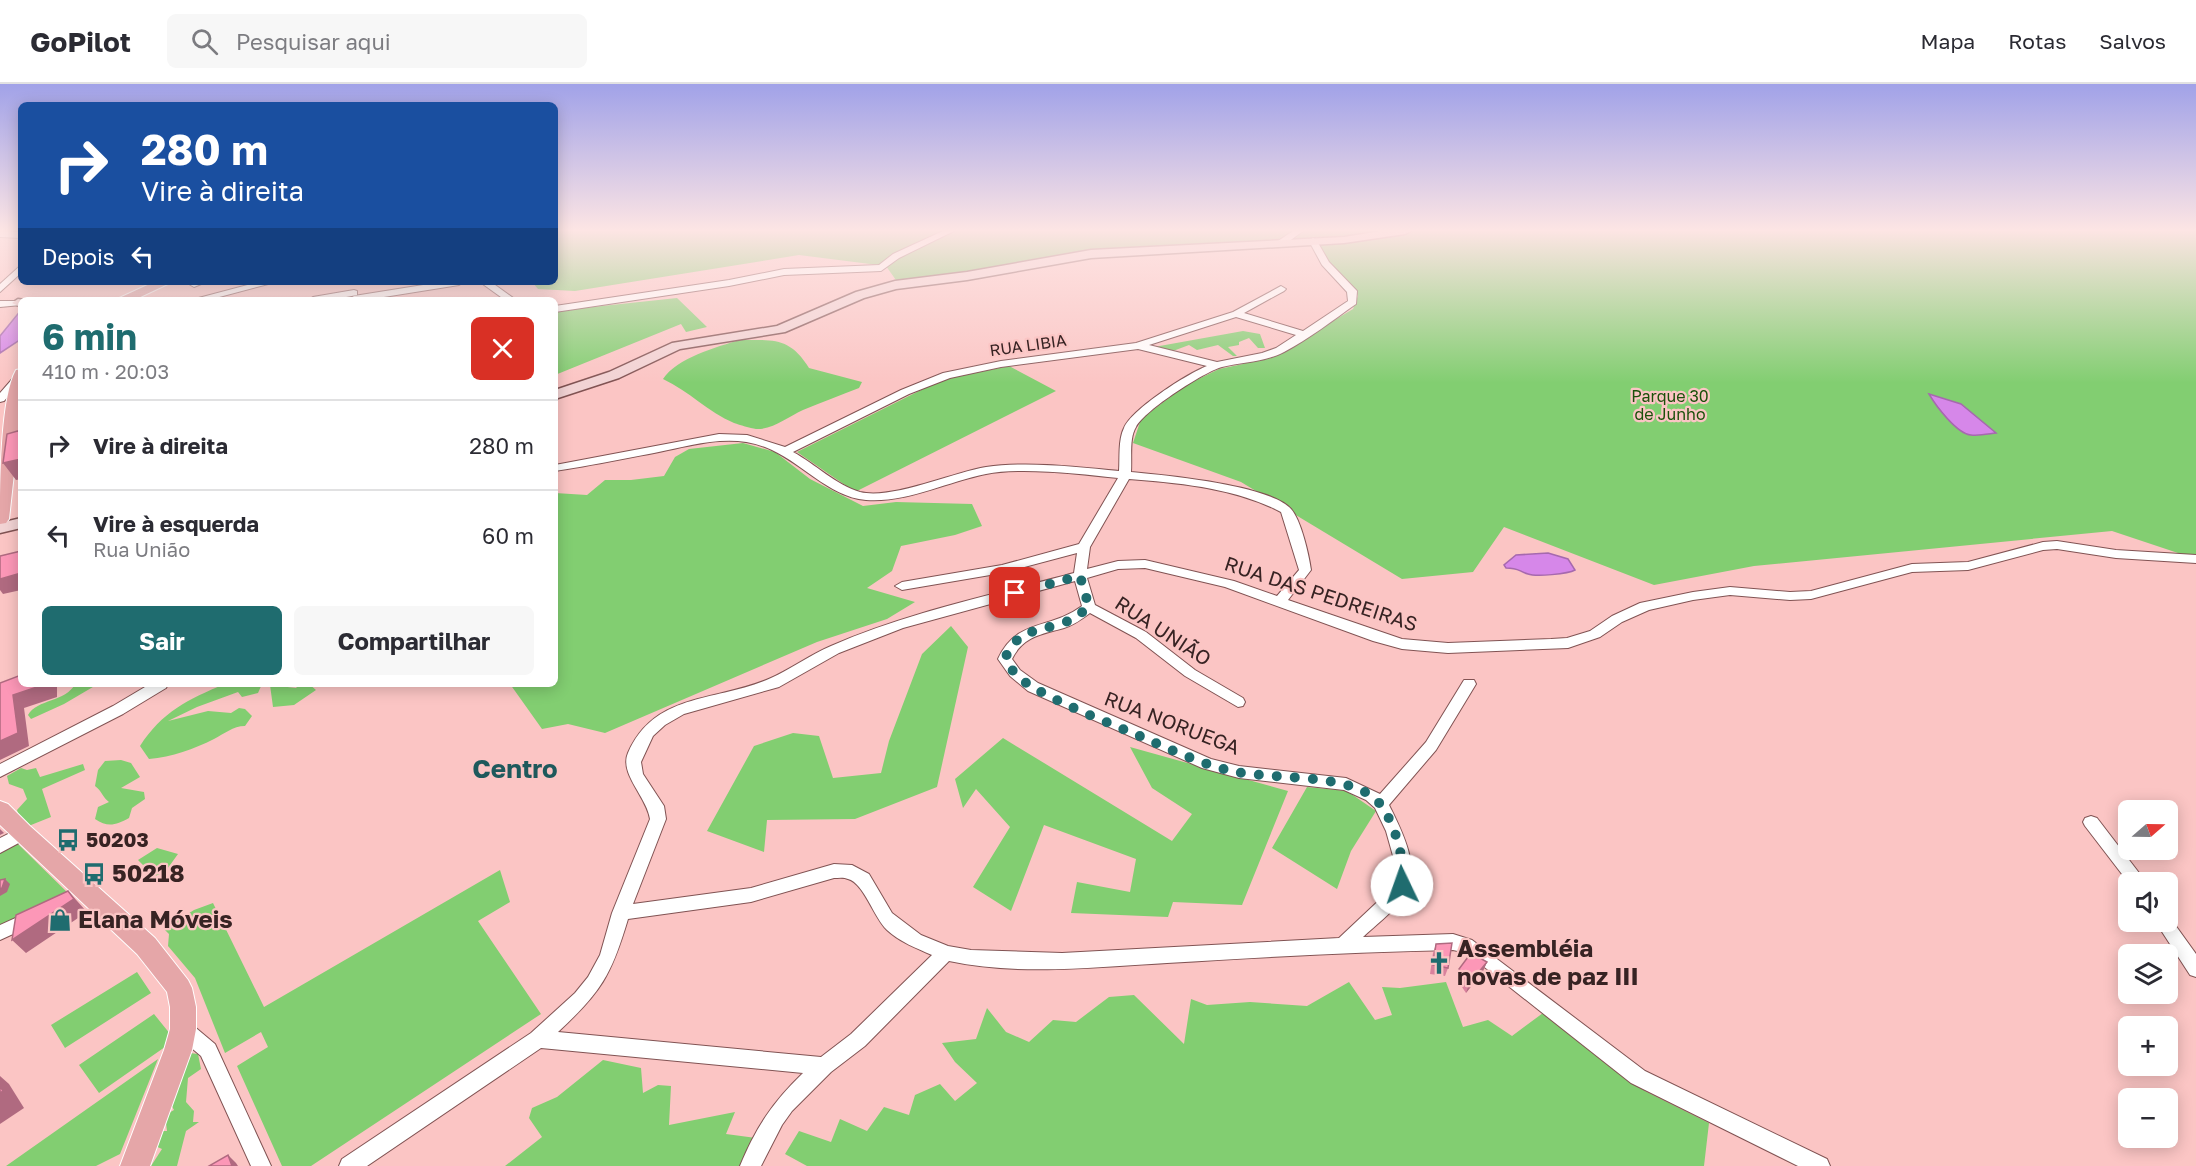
<!DOCTYPE html>
<html lang="pt">
<meta charset="utf-8">
<style>
:root{--surface:#fff;--page:#f7f7f7;--text:#2b2b33;--muted:#7c7c81;--line:#e1e1e2;--accent:#1f6c6f}
body{margin:0;font-family:"Golos Text",sans-serif;background:var(--page);color:var(--text);height:100vh;display:flex;flex-direction:column;font-size:22px;white-space:nowrap}
*{box-sizing:border-box;margin:0}
p{font-size:20px;color:var(--muted)}
.icon{flex:none;width:33px;height:33px;fill:none;stroke:currentColor;stroke-width:2;stroke-linecap:round;stroke-linejoin:round}
.map{position:relative;flex:1;overflow:hidden}
.drawer{position:absolute;left:18px;top:213px;width:540px;height:390px;display:flex;flex-direction:column;background:var(--surface);border-radius:9px;box-shadow:0 3px 15px #0003}
.drawer>*{flex:none}
.banner{position:absolute;left:18px;top:18px;width:540px;height:183px;border-radius:9px;box-shadow:0 3px 15px #0003;background:#1a4fa0;color:#fff;overflow:hidden}
.needle{width:39px;rotate:70deg}
.tools{position:absolute;left:2118px;top:716px;display:grid;gap:12px}
.tools a{display:grid;place-items:center;width:60px;height:60px;border-radius:9px;background:var(--surface);box-shadow:0 3px 15px #0003;font-size:30px}
.pin{position:absolute;display:grid;place-items:center;width:51px;height:51px;color:#fff;margin:-26px;border-radius:12px;box-shadow:0 3px 9px #0006}
.me{position:absolute;width:66px;margin:-33px;rotate:357deg;stroke-linejoin:round;filter:drop-shadow(0 0 4px #0008)}
.turn{display:flex;align-items:center;gap:21px;height:126px;padding:0 24px;font-size:27px}
.turn .icon{width:78px;height:78px;stroke-width:2.5}
.turn b{display:block;font-size:42px;line-height:51px}
.then{display:flex;align-items:center;height:57px;padding:0 24px;background:#0003;gap:12px;font-size:22px}
.round{display:grid;place-items:center;flex:none;width:63px;height:63px;border-radius:9px;background:var(--page)}
.head{display:flex;align-items:center;justify-content:space-between;height:102px;padding:0 24px}
h1{font-size:36px;font-weight:700;line-height:45px;color:var(--accent)}
.primary-button{display:flex;gap:12px;margin-top:auto;padding:12px 24px}
.primary-button a{flex:1;height:69px;border-radius:9px;background:var(--accent);color:#fff;font-size:24px;font-weight:700;line-height:69px;text-align:center}
.primary-button a+a{background:var(--page);color:var(--text)}
ul{padding:0;list-style:none}
li{display:flex;align-items:center;gap:18px;height:90px;padding:0 24px;border-top:2px solid var(--line)}
li div{flex:1}
li b{display:block;font-size:22px}
li em{font-style:normal}
header{display:flex;align-items:center;gap:36px;box-sizing:border-box;height:84px;padding:0 30px;background:var(--surface);border-bottom:2px solid var(--line)}
header strong{font-size:28px}
nav{display:flex;gap:33px;margin-inline-start:auto;font-size:21px}
.search{width:420px;height:54px;background:var(--page);display:flex;align-items:center;gap:15px;box-sizing:border-box;padding:0 21px;border-radius:9px;color:var(--muted);font-size:22px}
.map>svg:first-child{display:block}
.green{fill:#82ce71}
.water{fill:#d687e9;stroke:#a669ae;stroke-width:1.5}
.lines{fill:none;stroke-linecap:round;stroke-linejoin:round}
.street-casing{stroke:#815353;stroke-width:2}
.secondary-casing{stroke:#815353;stroke-width:3}
.primary-casing{stroke:#fff;stroke-width:2}
.street{fill:#fff;fill-rule:evenodd}
.secondary{fill:#f2d3d4;fill-rule:evenodd}
.primary{fill:#e5a6a8;fill-rule:evenodd}
.wall{fill:#d9829d}
.shaded-wall{fill:#b06a80}
.building{fill:#fc97b7;stroke:#b06a80;stroke-width:1.5}
.route{stroke:#1f6c6f;stroke-width:10;stroke-dasharray:0 18}
.labels{text-anchor:middle;stroke-width:4.5;stroke-linejoin:round;paint-order:stroke}
.far-street-label{font-size:16px;fill:#372323;stroke:#fbc5c4}
.far-park-label{font-size:16px;fill:#1a500a;stroke:#fbc5c4}
.street-label{font-size:20px;fill:#372323;stroke:#fbc5c4}
.poi-label{font-size:20px;font-weight:bold;fill:#372323;stroke:#fbc5c4;text-anchor:start}
.near-poi-label{font-size:24px;font-weight:bold;fill:#372323;stroke:#fbc5c4;text-anchor:start}
.district-label{font-size:26px;font-weight:bold;fill:#1e595c;stroke:#fbc5c4}
</style>
<header>
<strong>GoPilot</strong>
<div class="search"><svg class="icon" aria-label="search" viewBox="0 0 24 24"><circle cx="10" cy="10" r="6"/><path d="M15 15l6 6"/></svg>Pesquisar aqui</div>
<nav><a>Mapa</a><a>Rotas</a><a>Salvos</a></nav>
</header>
<div class="map">
<svg width="2196" height="1082" viewBox="0 0 2196 1082">
<rect width="100%" height="100%" fill="#fbc5c4"/>
<path class="green" d="M555 147H2196V475L2112 447 1754 482 1654 501 1504 443 1473 488 1402 495 1241 398 1133 359 1141 335 1186 301 1219 285 1243 280 1311 250 1353 225 1358 212 1355 205 1329 178 1319 162 1322 155 1152 164 898 199 886 182 799 171 575 207 538 205 532 198H555Z
M677 214 707 243 686 248 681 240 555 291V227Z
M1243 247 1260 250 1265 264H1258L1249 254 1239 258V261L1228 263 1237 272H1233L1218 261 1197 266 1189 261 1173 267 1154 263Z
M740 256C773 256 790 253 809 284L862 298 859 304C841 311 822 318 803 326 789 332 773 346 756 345 750 344 740 341 734 339 708 328 689 307 663 295 677 274 716 263 740 256Z
M1009 282 1056 307 855 408 797 368 941 296Z
M743 359 775 368 810 395 863 422 896 418 972 420 982 442 955 451 901 462 892 487 867 504 915 518 887 535 817 558 605 649 568 640 542 645 510 600H555V409L587 411 605 396H631L664 392 675 373 689 365Z
M951 542 968 563 937 703 855 735 767 736 764 768 707 747 754 662 793 649 819 652 833 694 881 689 889 657 922 570Z
M75 600H98L64 620 31 635 28 631C37 615 66 618 75 600Z
M225 600H262L258 609 242 613 238 608 197 623 168 637 208 627 231 629 239 624 245 625 252 632 245 642C233 642 224 650 214 655 194 665 172 673 149 675L140 662C162 628 188 615 225 600Z
M300 600H309L316 606 294 621 273 623 270 601 296 604Z
M1003 654 1172 757 1192 730 1152 704 1130 663 1288 707 1242 821 1173 818 1168 833 1071 829 1077 798 1130 808 1136 775 1044 741 1011 827 973 803 1010 743 976 705 963 724 955 695Z
M121 676 131 679 140 693 121 704 144 708 145 715 132 724 129 734C116 741 108 744 95 735L98 723 109 718C103 714 102 707 95 702L98 686 105 677Z
M83 680 85 686 42 705 51 733 26 743 20 736 17 726 27 715 23 705 9 700 7 692 21 684 27 686 36 684 40 693Z
M1307 703 1347 707 1376 727 1351 767 1337 805 1272 764Z
M17 759 70 811 0 845V769Z
M157 764 178 770 165 788 155 792 144 787 143 781 138 776Z
M500 786 510 818 478 837 541 930 311 1082H282L237 982 268 963 261 948 225 969 195 894 168 862 169 850 164 845 194 826 213 819 264 923Z
M137 888 151 909 65 964 51 941Z
M1349 898 1375 936 1392 931 1382 903 1400 904 1446 898 1463 943 1488 936 1512 952 1543 929 1645 1007 1709 1039 1704 1082H807L785 1070 799 1047 831 1058 840 1035 867 1047 884 1023 909 1031 915 1011 940 1000 955 1017 977 999 955 978 942 959 976 955 987 924 1006 948 1029 958 1053 936 1076 938 1109 913 1134 911 1184 960 1191 915 1207 921 1250 918 1307 922Z
M154 930 175 956 99 1009 79 981Z
M190 969 198 970 201 985 188 994 186 1018 194 1027 193 1038H199L186 1047 177 1082H151L162 1065 153 1061 160 1047H167L165 1031 174 1026 169 1017Z
M158 975 120 1070 96 1082H6Z
M603 976 641 984 643 1009 658 1001 671 1002 669 1041 735 1028 726 1050 756 1054 741 1082H505L542 1053 529 1034 532 1024 557 1013Z"/>
<path class="water" d="M21 226V255L0 269V252Z
M1929 310 1961 320 1996 349C1988 350 1979 352 1971 351 1957 350 1936 322 1929 310Z
M1548 469 1568 475 1575 486C1568 490 1536 493 1528 490 1518 487 1519 484 1506 484L1504 481 1516 471Z"/>
<g class="lines">
<g class="street-casing">
<path id="street" d="M0 147 21 148V154L0 153Z
M943 147H954L899 174 881 187 784 191 729 202 555 228V222L729 196 784 185 879 181 893 170Z
M1293 147H1303L1284 161H1278V157Z
M1313 154 1317 157 1329 178 1357 207 1356 220C1333 236 1309 255 1284 268 1265 278 1242 278 1222 283 1204 288 1145 326 1136 343 1129 354 1132 374 1131 388 1164 391 1270 401 1291 425 1301 436 1309 471 1311 486L1288 516 1402 555 1448 559 1551 555 1567 554 1590 547 1612 532 1640 519 1693 508 1730 503 1790 508 1811 507 1912 480 1968 478 2043 458 2057 457 2116 466 2196 471V479L2116 474 2057 465 2043 466 1968 486 1912 488 1811 515 1790 516 1730 511 1693 516 1649 526 1622 538 1600 553 1568 564 1448 569 1402 565 1373 557 1225 503 1145 484 1118 485 1087 494 1095 521 1146 548 1195 586 1243 614 1245 618 1243 622 1238 623 1185 592 1136 554 1090 529C1082 535 1074 541 1064 544 1043 550 1023 552 1012 575L1020 586 1038 599 1211 675 1239 682 1346 694 1380 710 1426 658 1464 596H1474L1476 600 1436 666 1389 721C1403 749 1424 789 1401 817 1390 830 1376 841 1363 853L1453 850 1472 856 1645 987 1827 1075 1830 1082H1798L1631 999 1473 874 1462 868 1453 866C1357 868 1262 873 1167 879 1095 883 1020 892 949 877L865 962 831 988 792 1027 782 1041 761 1082H740C756 1043 773 1018 803 989L541 964 367 1082H339L342 1075 531 949 575 909 588 893 600 871 612 829 650 735C647 713 619 690 628 669 655 607 719 618 771 594 791 585 810 571 831 562 908 528 993 511 1074 489L1077 469 1002 489 902 506 895 502 902 498 1002 481 1079 460 1118 394C1081 390 1021 383 986 390 946 398 907 419 866 416 828 413 800 376 765 363 728 349 691 362 654 369 621 375 588 382 555 387V381L719 350 747 351 785 363 901 306 943 289 1001 277 1136 259 1233 228 1281 202 1286 205 1284 207 1244 229 1303 247 1348 217 1347 208 1322 181 1309 157ZM1236 233 1296 251 1276 264 1262 269 1217 278 1149 261ZM1138 265 1207 282C1187 290 1132 325 1124 344 1118 356 1120 374 1119 387 1078 383 1027 377 986 383 954 388 892 416 860 408 836 401 815 380 793 368L909 310 950 294 1001 283ZM1129 395C1180 399 1235 404 1281 428L1299 486 1277 512 1234 497 1145 476 1118 477 1087 485 1090 463ZM1075 497 1082 522C1050 546 1017 534 998 575L1010 592 1028 607 1202 684 1239 694 1344 706 1366 716 1375 724 1386 747 1395 779 1394 800 1389 807 1339 854 1062 869 971 866 948 862 921 851 892 829 869 790 852 781 834 780 751 804 633 820 666 735 664 722 643 690 641 678 653 652 665 641 684 630 779 603 839 569 903 544ZM834 794C838 794 844 793 848 795 864 799 874 834 887 846 900 858 916 864 932 871L851 950 821 973 558 948C601 908 611 892 628 835L751 818Z
M21 181V189L0 208V200Z
M191 198H206L194 203 189 200Z
M259 198H276L208 216H191Z
M442 198H464L459 201 365 216 349 215 354 212Z
M480 198H491L516 216H505Z
M354 206 357 207V211L330 216H308L313 213Z
M0 217H21V221L0 223Z
M14 293H21V298L4 317 0 318V309Z
M150 600H168L166 604 123 630 0 693V680L113 622Z
M2091 732 2097 734 2146 798H2128L2085 742 2083 738 2085 734Z
M22 743 28 744 30 749 28 754 0 769V754Z
M31 827 37 829 40 834 37 839 0 856V841Z
M2168 831 2196 870V893L2190 891 2155 837H2168Z
M183 936 190 939 215 960 271 1082H251L201 972 176 951 174 945 176 939Z"/>
</g>
<g class="secondary-casing">
<path id="secondary" d="M1381 147H1411L1405 150 1344 159 1091 174 967 196 896 205 864 214 785 248 680 265 619 294 555 315V306L609 288 672 259 777 242 856 208 895 197 967 188 1091 166 1344 153Z
M18 215 24 216H21V223L12 219Z
M21 434V444L0 449V439Z"/>
</g>
<g class="primary-casing">
<path id="primary" d="M154 198H172L134 216H115Z
M21 285V326L9 435 6 439 0 440C0 404 0 314 16 286Z
M0 717 8 720 30 742 155 854 188 896 192 904 196 923V945L192 966 150 1082H120L164 966 170 945V923L167 908 137 870 0 741Z"/>
</g>
<use href="#street" class="street"/>
<use href="#secondary" class="secondary"/>
<use href="#primary" class="primary"/>
</g>
<path class="wall" d="M1436 860 1448 884 1445 892 1430 890 1433 869Z
M1487 878 1483 887 1466 909 1456 894 1459 885Z"/>
<path class="shaded-wall" d="M21 375V395L16 396 3 379Z
M21 489V506L3 510 0 506V495Z
M46 600H57V613L24 624 29 662 0 676V657L13 611Z
M0 745 4 749 0 751Z
M5 795 10 800 7 808 0 812V805Z
M68 807 87 828 26 869 12 856Z
M1487 878 1483 887 1466 909 1469 900Z
M0 992 9 1000 24 1024 0 1040Z
M228 1071 236 1079 238 1082H232Z"/>
<path class="building" d="M21 346V375L3 379 7 350Z
M21 467V489L0 495V472Z
M21 591V600H46L13 611 18 649 0 657V599Z
M5 795 2 804 0 805V796Z
M68 807 74 815 12 856 16 831Z
M1452 859 1448 884 1433 881 1436 860Z
M1471 869 1487 878 1469 900 1459 885Z
M0 1002 3 1007 0 1009Z
M228 1071 232 1082H209Z"/>
<linearGradient id="sky" x2="0" y2="1"><stop stop-color="#a1a2e8"/><stop offset="0.49" stop-color="#fde5e4"/><stop offset="1" stop-color="#fde5e4" stop-opacity="0"/></linearGradient>
<rect width="2196" height="299" fill="url(#sky)"/>
<g class="lines">
<path class="route" d="M1015 509 1080 492 1089 523C1080 530 1072 536 1061 540 1036 547 1015 547 1005 575 1011 587 1022 597 1034 604 1068 623 1106 638 1142 653 1172 666 1203 681 1236 688 1275 695 1342 690 1373 713 1392 727 1407 778 1402 801"/>
</g>
<defs>
<g id="bus-bare" transform="scale(1.8)"><path d="M-5-6H5V4H4V6H2V4H-2V6H-4V4H-5ZM-3.5-4V0h7V-4ZM-3.5 1.2v1.5H-2V1.2ZM2 1.2v1.5H3.5V1.2Z" fill="#1f6c6f" stroke="#fbc5c4" stroke-width="2.5" paint-order="stroke"/></g>
<g id="shop-bare" transform="scale(1.8)"><path d="M-5-2.5h2.3a2.7 3.5 0 0 1 5.4 0H5L5.5 6h-11ZM-1.5-2.5h3a1.5 2.3 0 0 0-3 0Z" fill="#1f6c6f" stroke="#fbc5c4" stroke-width="2.5" paint-order="stroke"/></g>
<g id="church-bare" transform="scale(1.8)"><path d="M-1.2-6h2.4v3.5h3.3v2.4h-3.3V6h-2.4V-.1h-3.3v-2.4h3.3Z" fill="#1f6c6f" stroke="#fbc5c4" stroke-width="2.5" paint-order="stroke"/></g>
</defs>
<g fill-rule="evenodd">
<use href="#bus-bare" x="68" y="756"/>
<use href="#bus-bare" x="94" y="790"/>
<use href="#shop-bare" x="60" y="836"/>
<use href="#church-bare" x="1439" y="879"/>
</g>
<g class="labels">
<g class="far-street-label">
<text transform="translate(1028 261) rotate(-8)" y="6">RUA LIBIA</text>
</g>
<g class="far-park-label">
<text x="1670" y="318">Parque 30<tspan x="1670" dy="18">de Junho</tspan></text>
</g>
<g class="street-label">
<text transform="translate(1321 510) rotate(18)" y="7">RUA DAS PEDREIRAS</text>
<text transform="translate(1163 547) rotate(33)" y="7">RUA UNIÃO</text>
<text transform="translate(1172 639) rotate(21)" y="7">RUA NORUEGA</text>
</g>
<g class="poi-label">
<text x="86" y="763">50203</text>
</g>
<g class="near-poi-label">
<text x="112" y="798">50218</text>
<text x="78" y="844">Elana Móveis</text>
<text x="1457" y="873">Assembléia<tspan x="1457" dy="28">novas de paz III</tspan></text>
</g>
<g class="district-label">
<text x="515" y="694">Centro</text>
</g>
</g>
</svg>
<div class="tools">
<a><svg class="needle" viewBox="-14 -14 28 28"><path d="M0-13l5 13h-10z" fill="#e53935"/><path d="M0 13l5-13h-10z" fill="#7c7c81"/></svg></a>
<a><svg class="icon" aria-label="sound" viewBox="0 0 24 24"><path d="M4 9h4l5-4v14l-5-4H4zM17 9q2 3 0 6"/></svg></a>
<a><svg class="icon" aria-label="layers" viewBox="0 0 24 24"><path d="M12 4l9 5-9 5-9-5zM3 14l9 5 9-5"/></svg></a>
<a>+</a>
<a>−</a>
</div>
<div class="pin" style="left:1015px;top:509px;background:#d93025"><svg class="icon" aria-label="arrive" viewBox="0 0 24 24"><path d="M6 21V4h12l-3 4 3 4H6"/></svg></div>
<svg class="me" style="left:1402px;top:801px" viewBox="-20 -20 40 40"><circle r="19" fill="#fff"/><path d="M0-13L10 11 0 6-10 11z" fill="#1f6c6f"/></svg>
<div class="banner">
<div class="turn"><svg class="icon" aria-label="right" viewBox="0 0 24 24"><path d="M7 20v-9h11M14 6l5 5-5 5"/></svg><div><b>280 m</b>Vire à direita</div></div>
<div class="then">Depois<svg class="icon" aria-label="left" viewBox="0 0 24 24"><path d="M17 20v-9H6M10 6l-5 5 5 5"/></svg></div>
</div>
<section class="drawer">
<div class="head"><div><h1>6 min</h1><p>410 m · 20:03</p></div><a class="round" style="background:#d93025;color:#fff"><svg class="icon" aria-label="close" viewBox="0 0 24 24"><path d="M6 6l12 12M18 6L6 18"/></svg></a></div>
<ul>
<li><svg class="icon" aria-label="right" viewBox="0 0 24 24"><path d="M7 20v-9h11M14 6l5 5-5 5"/></svg><div><b>Vire à direita</b></div><em>280 m</em></li>
<li><svg class="icon" aria-label="left" viewBox="0 0 24 24"><path d="M17 20v-9H6M10 6l-5 5 5 5"/></svg><div><b>Vire à esquerda</b><p>Rua União</p></div><em>60 m</em></li>
</ul>
<div class="primary-button"><a>Sair</a><a>Compartilhar</a></div>
</section>
</div>
